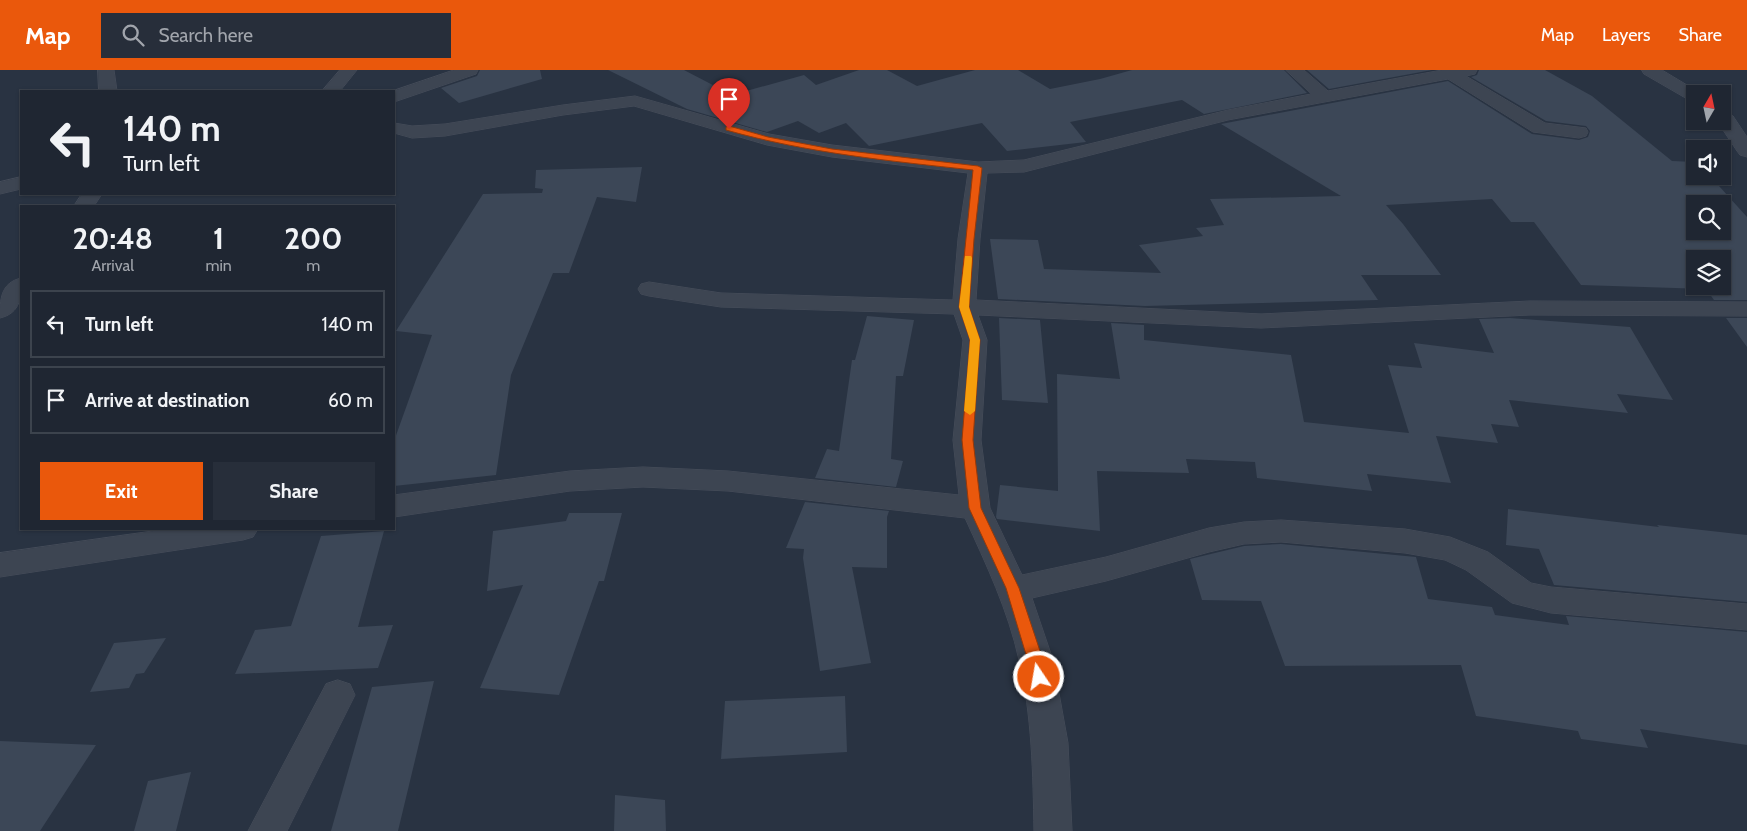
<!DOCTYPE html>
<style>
:root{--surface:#1f2632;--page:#272e3a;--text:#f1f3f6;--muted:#a1a5ac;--line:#3c434d;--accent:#ea580c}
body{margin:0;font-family:Cabin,sans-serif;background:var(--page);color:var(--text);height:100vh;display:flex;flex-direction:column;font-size:19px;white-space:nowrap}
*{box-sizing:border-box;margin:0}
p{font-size:16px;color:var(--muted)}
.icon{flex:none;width:28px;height:28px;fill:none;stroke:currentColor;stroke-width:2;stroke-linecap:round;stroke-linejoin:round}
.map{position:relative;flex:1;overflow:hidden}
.details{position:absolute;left:20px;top:135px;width:375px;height:325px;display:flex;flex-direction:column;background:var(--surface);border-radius:0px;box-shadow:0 1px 4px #0004,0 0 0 1px var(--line)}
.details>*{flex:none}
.hud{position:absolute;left:20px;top:20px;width:375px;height:105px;border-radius:0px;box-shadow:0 1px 4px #0004,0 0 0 1px var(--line);background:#1f2632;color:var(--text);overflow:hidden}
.needle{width:32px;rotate:9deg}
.buttons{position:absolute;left:1686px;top:15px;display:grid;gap:10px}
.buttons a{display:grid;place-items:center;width:45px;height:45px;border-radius:0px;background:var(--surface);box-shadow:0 1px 4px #0004,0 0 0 1px var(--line);font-size:25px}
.pin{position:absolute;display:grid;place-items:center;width:42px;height:42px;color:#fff;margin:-51px -21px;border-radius:50% 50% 50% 0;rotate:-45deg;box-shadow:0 0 5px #0007}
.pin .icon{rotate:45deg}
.me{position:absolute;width:55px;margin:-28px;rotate:348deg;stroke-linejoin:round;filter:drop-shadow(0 0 4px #0008)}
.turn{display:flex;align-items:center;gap:18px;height:105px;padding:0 20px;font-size:22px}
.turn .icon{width:65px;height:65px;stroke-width:2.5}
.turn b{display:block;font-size:35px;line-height:42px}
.eta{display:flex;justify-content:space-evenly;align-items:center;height:85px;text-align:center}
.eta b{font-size:30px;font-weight:800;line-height:35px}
.action{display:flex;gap:10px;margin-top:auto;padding:10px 20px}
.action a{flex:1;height:58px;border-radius:0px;background:var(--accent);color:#fff;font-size:20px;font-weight:800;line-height:58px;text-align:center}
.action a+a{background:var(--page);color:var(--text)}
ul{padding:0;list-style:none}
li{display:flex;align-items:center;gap:15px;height:68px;margin:0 10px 8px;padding:0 10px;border:2px solid var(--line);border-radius:0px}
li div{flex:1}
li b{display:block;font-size:19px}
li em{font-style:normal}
header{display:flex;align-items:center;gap:30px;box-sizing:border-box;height:70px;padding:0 25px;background:var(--accent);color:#fff}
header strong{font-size:24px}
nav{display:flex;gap:28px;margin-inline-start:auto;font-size:18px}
.search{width:350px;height:45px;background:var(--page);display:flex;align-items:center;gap:12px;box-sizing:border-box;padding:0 18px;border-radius:0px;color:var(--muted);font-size:19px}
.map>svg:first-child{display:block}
.building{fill:#3c4757;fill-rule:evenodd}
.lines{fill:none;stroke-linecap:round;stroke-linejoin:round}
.minor-casing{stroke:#474e5b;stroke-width:1}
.minor{fill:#3d4552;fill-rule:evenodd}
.route{fill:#ea580c;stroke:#983908}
.slow{fill:#f59e0b}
</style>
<header>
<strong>Map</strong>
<div class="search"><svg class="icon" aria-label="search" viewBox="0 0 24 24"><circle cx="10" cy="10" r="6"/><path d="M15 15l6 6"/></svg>Search here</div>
<nav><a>Map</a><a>Layers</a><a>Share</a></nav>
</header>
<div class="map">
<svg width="1747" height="761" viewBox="0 0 1747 761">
<rect width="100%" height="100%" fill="#293342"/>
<path class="building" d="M480 0H540L542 9 459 33 441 18 477 6Z
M608 0H684L732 25 804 5 816 15 859 0H887L917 16 975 0H1018L1050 19 1100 9 1132 0H1284L1307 23 1204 44 1182 30 1070 52 1086 72 1007 81 982 53 869 76 846 53 819 63 798 51 767 62 687 39Z
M1307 0H1432L1329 19Z
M1479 0H1545L1592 26 1672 91 1695 92V106H1710L1747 147V230H1714L1706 219 1581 215 1534 152H1511L1492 129 1386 135 1403 154 1441 205H1361L1378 230 1145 236 998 229 990 169 1038 170 1044 199 1161 203 1139 175 1203 166 1196 158 1224 155 1210 129 1341 126 1221 54 1448 11 1532 64 1579 70 1588 67 1590 61 1586 56 1546 51 1471 7 1477 5ZM1695 134H1722V161H1695ZM1695 189H1722V216H1695Z
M642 97 636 132 597 127 569 203H553L511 305 496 405 394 416V371L432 265 396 261 483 124 542 123 543 119 535 118 536 100Z
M867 246 914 250 903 306H896L891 389 903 391 896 417 815 408 827 379 839 381 852 290H855Z
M999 248 1040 250 1048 333 1002 330Z
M1510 248 1630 257 1673 330 1617 324 1628 343 1509 330 1519 357 1491 354 1498 373 1436 366 1451 413 1367 404 1372 421 1257 408 1255 392 1186 389 1189 403 1097 401 1100 461 997 449 996 447 1000 415 1058 421 1057 304 1120 309 1111 253 1144 255V270L1291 285 1304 352 1428 365 1409 363 1388 295 1422 298 1414 273 1494 283 1479 249Z
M1726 248H1747V277Z
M805 432 889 441 887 447V498L852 497 871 593 820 601 803 488 804 479 786 478Z
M1508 439 1659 457 1657 455 1747 465V532L1554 515 1539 479 1506 475Z
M569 443H622L604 511H599L559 625 480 618 523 515 487 521 493 461 566 451Z
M384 461 358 557 393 555 378 598 235 604 255 560 291 556 321 466Z
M1281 474 1416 487 1428 529 1492 537 1495 545 1569 555 1566 546 1747 562V675L1640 659 1648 678 1581 669 1578 661 1476 646 1461 595 1285 596 1261 531 1202 530 1190 489 1244 476Z
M166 568 144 603 136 604 129 618 90 622 114 573Z
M434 611 398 761H331L372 617Z
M845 626 847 682 721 689 725 631Z
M0 671 96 675 40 761H0Z
M191 702 176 761H134L148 711Z
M615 725 665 730 666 761H614Z"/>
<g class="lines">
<g class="minor-casing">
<path id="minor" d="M98 0H114L117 21H99Z
M340 0H357L340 21H322Z
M454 0H478L476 4 394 32 393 21Z
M1286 0H1304L1328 21 1442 0H1477L1475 4 1466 6 1545 53 1586 58 1588 62 1586 66 1579 68 1533 62 1448 9 1228 50 1024 102 987 103 980 169 976 230 1261 244 1530 231 1747 232V246L1530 245 1261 258 978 245 987 270 981 370 990 438 1022 505 1106 487 1209 458 1244 452 1281 450 1405 459 1450 467 1488 482 1531 513 1551 517 1747 534V560L1551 543 1512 533 1466 500 1445 490 1405 483 1281 472 1244 474 1209 482 1106 511 1032 528 1053 590 1068 673 1072 761H1034C1033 704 1032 646 1019 590 1008 540 986 494 965 448L728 421 643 417 570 421 394 447V425L570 401 643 397 728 401 959 425 953 370 963 270 954 244 721 237 649 226 641 224 638 219 641 214 649 212 721 223 953 230 958 169 968 103 832 87 767 75 634 36 563 45 445 66 412 68 394 63V53L412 56 445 54 563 35 635 26 769 64 832 75 978 92 1024 90 1228 40 1311 24Z
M1642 0H1662L1702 24H1695V31L1689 30 1644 4Z
M1722 41 1733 46 1747 67V87L1740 85 1737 81 1717 51H1722Z
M21 107V119L0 124V112Z
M82 124H102L94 136H74Z
M21 208C22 226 21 243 0 248 0 230 0 213 21 208Z
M167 459H258L253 467 243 470 0 507V483Z
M338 610 350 614 355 625 287 761H248L326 614Z"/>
</g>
<use href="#minor" class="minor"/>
</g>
<path class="route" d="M729 56 768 67 832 79 978 96 982 98 974 169 969 237 980 270 973 370 981 438 1019 518 1043 590 1046 607 1044 611 1039 613 1034 611 1006 518 969 438 962 370 970 270 959 237 973 100C890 91 807 83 726 60V57Z"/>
<path class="slow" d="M965 186H971L972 188 969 237 980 270 975 341 970 345 964 341 970 270 959 237Z"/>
</svg>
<div class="buttons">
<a><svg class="needle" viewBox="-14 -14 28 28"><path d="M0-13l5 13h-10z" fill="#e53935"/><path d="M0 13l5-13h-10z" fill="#a1a5ac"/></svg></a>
<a><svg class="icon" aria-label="sound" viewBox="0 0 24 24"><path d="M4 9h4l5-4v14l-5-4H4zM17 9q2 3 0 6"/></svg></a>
<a><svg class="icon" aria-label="search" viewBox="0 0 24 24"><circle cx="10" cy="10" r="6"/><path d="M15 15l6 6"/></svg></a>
<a><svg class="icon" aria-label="layers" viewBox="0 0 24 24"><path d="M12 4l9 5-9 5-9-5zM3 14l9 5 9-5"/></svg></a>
</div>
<div class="pin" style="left:729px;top:59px;background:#d93025"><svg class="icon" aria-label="arrive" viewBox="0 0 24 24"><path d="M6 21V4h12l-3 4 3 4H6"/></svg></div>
<svg class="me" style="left:1039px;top:607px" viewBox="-20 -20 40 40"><circle r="17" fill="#ea580c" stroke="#fff" stroke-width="3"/><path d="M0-11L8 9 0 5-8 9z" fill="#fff"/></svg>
<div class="hud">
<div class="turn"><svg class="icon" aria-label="left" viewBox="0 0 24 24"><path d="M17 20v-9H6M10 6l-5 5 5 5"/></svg><div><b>140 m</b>Turn left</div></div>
</div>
<section class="details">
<div class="eta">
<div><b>20:48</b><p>Arrival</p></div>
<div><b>1</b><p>min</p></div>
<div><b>200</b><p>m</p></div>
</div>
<ul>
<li><svg class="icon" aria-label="left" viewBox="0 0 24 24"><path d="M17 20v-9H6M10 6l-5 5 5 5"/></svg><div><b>Turn left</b></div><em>140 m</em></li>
<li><svg class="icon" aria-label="arrive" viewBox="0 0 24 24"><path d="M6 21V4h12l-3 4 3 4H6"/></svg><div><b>Arrive at destination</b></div><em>60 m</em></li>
</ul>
<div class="action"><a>Exit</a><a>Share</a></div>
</section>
</div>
